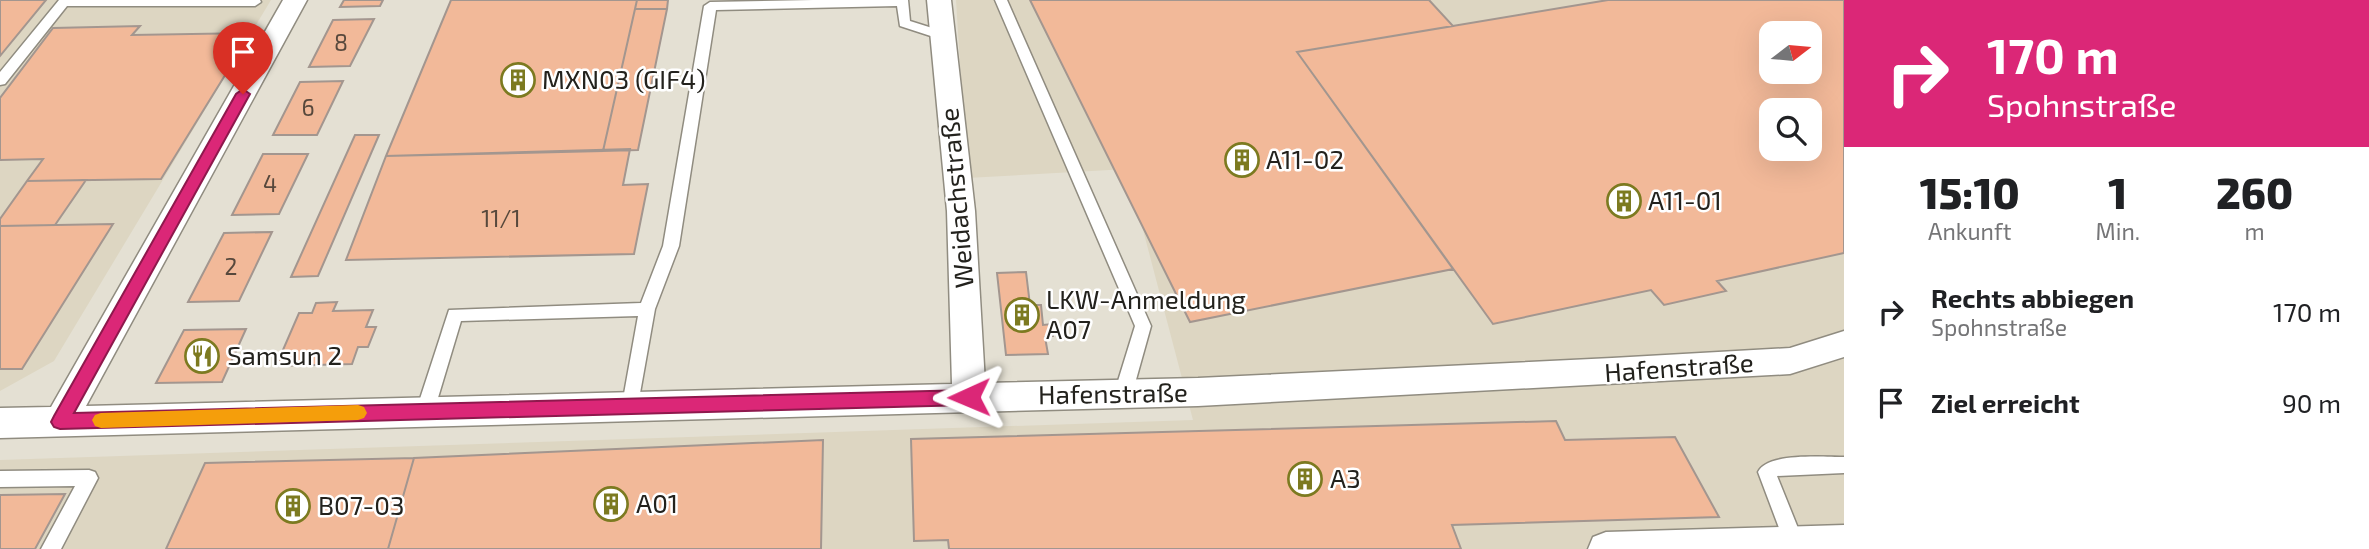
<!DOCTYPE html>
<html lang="de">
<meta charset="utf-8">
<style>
:root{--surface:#fff;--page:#f2f2f2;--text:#202124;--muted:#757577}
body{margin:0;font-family:"Exo 2",sans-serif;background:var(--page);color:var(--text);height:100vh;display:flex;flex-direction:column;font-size:26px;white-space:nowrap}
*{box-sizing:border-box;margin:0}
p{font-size:23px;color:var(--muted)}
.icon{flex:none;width:38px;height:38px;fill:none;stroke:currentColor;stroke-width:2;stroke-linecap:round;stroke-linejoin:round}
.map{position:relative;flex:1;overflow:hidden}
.panel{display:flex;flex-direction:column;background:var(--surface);width:525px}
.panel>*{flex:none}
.banner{background:#db2777;color:#fff;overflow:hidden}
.needle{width:46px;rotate:74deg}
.controls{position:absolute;left:1759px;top:21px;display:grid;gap:14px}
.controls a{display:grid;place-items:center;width:63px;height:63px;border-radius:14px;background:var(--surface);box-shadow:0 7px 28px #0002;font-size:35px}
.pin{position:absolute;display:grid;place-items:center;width:60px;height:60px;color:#fff;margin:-72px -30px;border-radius:50% 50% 50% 0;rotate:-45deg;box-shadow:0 0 7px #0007}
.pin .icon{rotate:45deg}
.me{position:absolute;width:77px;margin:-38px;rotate:269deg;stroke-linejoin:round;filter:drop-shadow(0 0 5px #0008)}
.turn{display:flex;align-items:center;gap:24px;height:147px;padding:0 28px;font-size:32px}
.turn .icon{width:91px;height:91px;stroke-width:2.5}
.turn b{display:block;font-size:49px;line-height:60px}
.eta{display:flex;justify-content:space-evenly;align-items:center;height:119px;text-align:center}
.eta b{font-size:42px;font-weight:800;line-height:49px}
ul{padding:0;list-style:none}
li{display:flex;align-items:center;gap:21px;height:91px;padding:0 28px}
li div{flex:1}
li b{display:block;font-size:26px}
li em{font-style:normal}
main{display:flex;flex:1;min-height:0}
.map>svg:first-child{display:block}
.built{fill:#ddd6c2;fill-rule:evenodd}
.building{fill:#f2b999;stroke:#a3968f;stroke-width:2;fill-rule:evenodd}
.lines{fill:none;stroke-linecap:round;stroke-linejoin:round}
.service-casing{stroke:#908c80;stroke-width:3}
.minor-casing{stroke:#908c80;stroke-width:3}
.service{fill:#fff;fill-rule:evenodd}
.minor{fill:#fff;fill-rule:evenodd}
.route{fill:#db2777;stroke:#8e194d;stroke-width:2}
.slow{fill:#f59e0b}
.labels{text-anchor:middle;stroke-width:5;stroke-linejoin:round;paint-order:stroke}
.number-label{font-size:23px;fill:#57483c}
.poi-label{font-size:26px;fill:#23221d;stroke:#fff;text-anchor:start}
.street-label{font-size:26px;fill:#23221d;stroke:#fff}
</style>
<main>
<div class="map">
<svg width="1844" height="549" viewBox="0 0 1844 549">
<rect width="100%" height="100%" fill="#e4e0d3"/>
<path class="built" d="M0 0H271L54 361 0 391Z
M956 0H1844V549H0V460L1193 420 1127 169 967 178ZM1771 33H1810V72H1771ZM1771 110H1810V149H1771Z"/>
<path class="building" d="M0 0H46L0 56Z
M344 0H383L380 6 340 7Z
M451 0H637L603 151 386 156Z
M637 0H668L667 9H635Z
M1030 0H1429L1453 26 1297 52 1453 269 1190 322Z
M1608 0H1844V253L1717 281 1726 291 1664 305 1651 290 1493 324 1297 52ZM1771 33H1810V72H1771ZM1771 110H1810V149H1771Z
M635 9H667L638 150 603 151Z
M374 19 350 66 309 67 333 20Z
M140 26 132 35 251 33 161 179 27 181 43 159 0 160V98L53 28Z
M343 81 317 135H273L300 82Z
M355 135H379L318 276 291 277Z
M630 149 623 185 648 184 634 254 346 260 386 156Z
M263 154H308L279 214 232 215Z
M86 180 55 225 0 226V219L27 181Z
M113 224 22 369H0V226Z
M272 232 239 301 188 302 224 233Z
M1026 272 1030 305H1041L1043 325 1052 324 1053 336 1045 337 1048 354 1006 355 997 273Z
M337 302 333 311 373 310 366 327H376L368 347H358L352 364 276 366 299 313H312L316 303Z
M246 329 222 382 156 383 184 330Z
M1556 421 1565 440 1675 437 1719 517 1452 525 1461 549H949L948 540 914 541 911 439Z
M823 440 821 549H388L414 458Z
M414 458 388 549H166L205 463Z
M65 494 35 549H0V495Z"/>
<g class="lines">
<g class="service-casing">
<path id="service" d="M59 0H260L261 2 255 6H67L5 84 0 85V72Z
M813 0H908L910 21 948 33 949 36 943 40 900 26 897 6 716 10 679 246 655 309 637 410 631 413 625 410 622 405 638 316 461 321 434 411 431 416 425 419 419 416 416 411 449 310 641 303 663 246 704 6 710 2Z
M995 0H1007L1151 326 1132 394 1129 399 1123 401 1117 399 1114 394 1135 326Z
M1844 457V473L1777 476 1804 543 1801 549H1787L1758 472C1767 452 1824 457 1844 457Z
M89 470 95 472 98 478 61 549H41L75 486 0 487V471Z"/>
</g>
<g class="minor-casing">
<path id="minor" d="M283 0H307L86 406 952 384 947 211 927 0H951L975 211 985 383 1198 378 1612 358 1790 348 1844 331V357L1790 374 1198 406 0 438V408L51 407Z
M1844 525V549H1588L1593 537 1606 532Z"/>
</g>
<use href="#service" class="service"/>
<use href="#minor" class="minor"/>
</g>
<path class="route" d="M243 89 250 94 74 413 969 390 975 392 978 397 975 403 969 405 60 429 54 427 51 422 54 416 236 94Z"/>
<path class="slow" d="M358 405 364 407 367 413 364 418 358 420 101 428 95 426 92 420 95 415 101 413Z"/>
<defs>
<g id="building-ring" transform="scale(1.75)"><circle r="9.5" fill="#fff" stroke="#7c7a20" stroke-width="1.5"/><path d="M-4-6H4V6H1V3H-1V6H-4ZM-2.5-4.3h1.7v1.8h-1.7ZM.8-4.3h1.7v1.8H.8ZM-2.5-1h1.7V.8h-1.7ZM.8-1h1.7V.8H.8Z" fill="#7c7a20"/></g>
<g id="restaurant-ring" transform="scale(1.75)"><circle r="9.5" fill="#fff" stroke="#7c7a20" stroke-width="1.5"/><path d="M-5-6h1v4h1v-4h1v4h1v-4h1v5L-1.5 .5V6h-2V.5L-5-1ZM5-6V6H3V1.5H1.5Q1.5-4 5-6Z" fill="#7c7a20"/></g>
</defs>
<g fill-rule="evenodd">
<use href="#building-ring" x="518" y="80"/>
<use href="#building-ring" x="1242" y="160"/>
<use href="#building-ring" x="1624" y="201"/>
<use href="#building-ring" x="1022" y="315"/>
<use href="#restaurant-ring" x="202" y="356"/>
<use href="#building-ring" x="1305" y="479"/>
<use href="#building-ring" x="611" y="504"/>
<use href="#building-ring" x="293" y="506"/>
</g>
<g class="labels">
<g class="number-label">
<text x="341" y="51">8</text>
<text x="308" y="116">6</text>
<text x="270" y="192">4</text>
<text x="501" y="227">11/1</text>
<text x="231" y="275">2</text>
</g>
<g class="poi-label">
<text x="542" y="89">MXN03 (GIF4)</text>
<text x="1266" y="169">A11-02</text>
<text x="1648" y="210">A11-01</text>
<text x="1046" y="309">LKW-Anmeldung<tspan x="1046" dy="30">A07</tspan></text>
<text x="227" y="365">Samsun 2</text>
<text x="1330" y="488">A3</text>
<text x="636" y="513">A01</text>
<text x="318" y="515">B07-03</text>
</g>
<g class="street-label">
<text transform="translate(957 198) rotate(-95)" y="9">Weidachstraße</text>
<text transform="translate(1679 368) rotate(-4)" y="9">Hafenstraße</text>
<text transform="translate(1113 394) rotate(-1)" y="9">Hafenstraße</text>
</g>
</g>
</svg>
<div class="controls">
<a><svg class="needle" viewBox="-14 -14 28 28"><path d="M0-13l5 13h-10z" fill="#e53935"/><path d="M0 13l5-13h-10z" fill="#757577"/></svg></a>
<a><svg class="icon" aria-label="search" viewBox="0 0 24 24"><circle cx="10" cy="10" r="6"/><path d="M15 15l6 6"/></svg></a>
</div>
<div class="pin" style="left:243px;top:94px;background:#d93025"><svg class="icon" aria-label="arrive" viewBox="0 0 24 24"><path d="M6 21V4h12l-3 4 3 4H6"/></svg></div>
<svg class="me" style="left:969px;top:397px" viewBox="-20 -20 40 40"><path d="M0-17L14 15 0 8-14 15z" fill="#db2777" stroke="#fff" stroke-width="4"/></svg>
</div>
<section class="panel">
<div class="banner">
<div class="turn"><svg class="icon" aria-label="right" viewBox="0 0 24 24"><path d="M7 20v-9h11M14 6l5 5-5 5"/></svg><div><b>170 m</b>Spohnstraße</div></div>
</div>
<div class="eta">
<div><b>15:10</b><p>Ankunft</p></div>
<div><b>1</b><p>Min.</p></div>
<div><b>260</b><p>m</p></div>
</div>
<ul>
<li><svg class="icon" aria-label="right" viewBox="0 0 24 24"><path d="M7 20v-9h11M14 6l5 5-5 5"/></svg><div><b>Rechts abbiegen</b><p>Spohnstraße</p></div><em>170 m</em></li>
<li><svg class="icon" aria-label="arrive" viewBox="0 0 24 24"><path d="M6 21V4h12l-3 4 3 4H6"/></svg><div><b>Ziel erreicht</b></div><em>90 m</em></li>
</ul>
</section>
</main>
